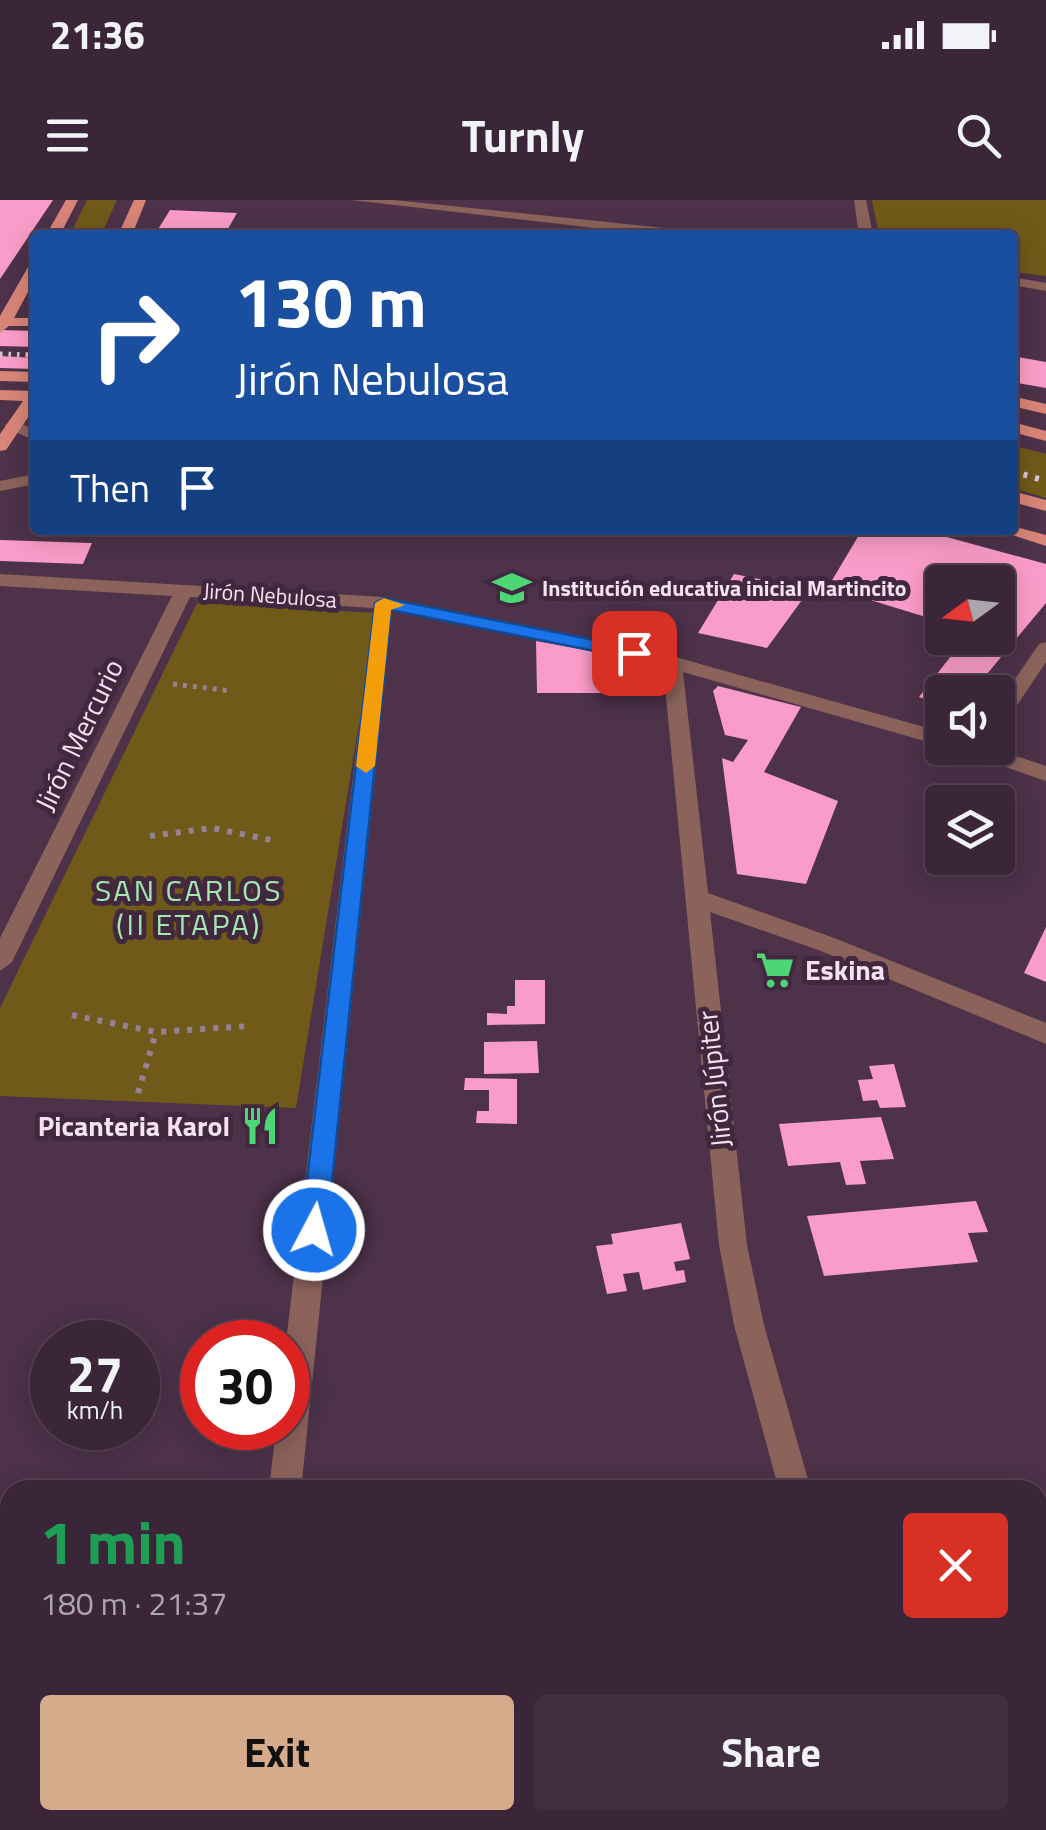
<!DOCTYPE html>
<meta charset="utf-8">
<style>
:root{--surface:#3a2638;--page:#412e40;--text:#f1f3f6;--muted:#aba5ae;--line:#544353;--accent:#d6ab8b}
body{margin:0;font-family:"Titillium Web",sans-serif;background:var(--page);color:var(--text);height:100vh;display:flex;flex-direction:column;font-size:38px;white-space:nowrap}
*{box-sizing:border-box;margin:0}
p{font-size:32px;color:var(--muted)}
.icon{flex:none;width:55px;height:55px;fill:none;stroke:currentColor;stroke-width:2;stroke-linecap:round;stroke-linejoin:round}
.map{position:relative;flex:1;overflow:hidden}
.panel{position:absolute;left:0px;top:1280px;width:1048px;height:350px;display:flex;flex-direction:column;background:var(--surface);border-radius:30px 30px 0 0;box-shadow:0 5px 25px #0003,0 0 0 2px var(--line)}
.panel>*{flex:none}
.guide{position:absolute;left:30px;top:30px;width:988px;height:305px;border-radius:10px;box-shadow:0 5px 25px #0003,0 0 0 2px var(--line);background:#1a4fa0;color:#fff;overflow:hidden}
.needle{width:65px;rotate:255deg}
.controls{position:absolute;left:925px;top:365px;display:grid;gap:20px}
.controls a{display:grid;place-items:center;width:90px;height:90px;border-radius:10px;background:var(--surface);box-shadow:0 5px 25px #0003,0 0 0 2px var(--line);font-size:50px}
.speed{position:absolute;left:30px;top:1120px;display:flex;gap:20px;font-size:50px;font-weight:700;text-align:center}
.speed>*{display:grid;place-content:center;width:130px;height:130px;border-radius:50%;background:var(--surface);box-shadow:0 5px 25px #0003,0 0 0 2px var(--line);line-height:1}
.speed small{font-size:25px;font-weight:400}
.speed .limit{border:15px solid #d22;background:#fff;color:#111}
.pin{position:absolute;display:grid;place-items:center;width:85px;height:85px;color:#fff;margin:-42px;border-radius:20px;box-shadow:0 5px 15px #0006}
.me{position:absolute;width:110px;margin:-55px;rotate:6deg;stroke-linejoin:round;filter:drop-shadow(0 0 8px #0008)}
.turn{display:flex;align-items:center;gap:35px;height:210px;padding:0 40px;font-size:45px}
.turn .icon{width:130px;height:130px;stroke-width:2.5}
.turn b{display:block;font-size:70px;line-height:85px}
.then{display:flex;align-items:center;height:95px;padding:0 40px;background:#0003;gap:20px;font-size:38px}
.round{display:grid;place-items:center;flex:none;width:105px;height:105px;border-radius:10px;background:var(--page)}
.overview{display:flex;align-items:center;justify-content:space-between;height:170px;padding:0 40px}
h1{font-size:60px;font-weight:700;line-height:75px;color:#1e9e55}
.primary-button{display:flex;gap:20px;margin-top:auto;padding:20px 40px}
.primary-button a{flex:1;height:115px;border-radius:10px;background:var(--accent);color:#111;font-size:40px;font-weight:700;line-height:115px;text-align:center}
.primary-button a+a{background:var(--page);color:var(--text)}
.status{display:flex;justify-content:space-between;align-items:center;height:70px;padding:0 50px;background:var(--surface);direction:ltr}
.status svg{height:28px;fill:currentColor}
header{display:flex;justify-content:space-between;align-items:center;height:130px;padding:0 40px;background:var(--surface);font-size:45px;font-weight:700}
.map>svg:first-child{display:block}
.green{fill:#705a19}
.building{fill:#fa9cc9}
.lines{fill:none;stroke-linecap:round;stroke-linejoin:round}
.path-far1{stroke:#978195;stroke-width:5;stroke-dasharray:4 6;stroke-linecap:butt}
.path{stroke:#978195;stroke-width:6;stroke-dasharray:5 8;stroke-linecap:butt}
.minor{fill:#8c635b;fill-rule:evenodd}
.major{fill:#d88578;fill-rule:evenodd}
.rail-far1{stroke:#d6c3d4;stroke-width:5;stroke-dasharray:2.5 6;stroke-linecap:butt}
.rail{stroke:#d6c3d4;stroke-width:6;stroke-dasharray:4 8;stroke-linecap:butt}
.route{fill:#1a73e8;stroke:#114b97;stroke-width:2.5}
.slow{fill:#f59e0b}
.labels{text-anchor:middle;stroke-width:10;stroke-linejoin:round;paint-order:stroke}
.far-poi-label{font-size:22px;font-weight:bold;fill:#f4e3f2;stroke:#42283f;text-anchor:start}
.far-street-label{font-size:22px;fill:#f4e3f2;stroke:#42283f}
.street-label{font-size:28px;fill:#f4e3f2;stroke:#42283f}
.poi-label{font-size:28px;font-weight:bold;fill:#f4e3f2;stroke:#42283f;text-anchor:start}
.neighbourhood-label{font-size:30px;letter-spacing:2.5px;fill:#a4e7b1;stroke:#42283f}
</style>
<div class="status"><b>21:36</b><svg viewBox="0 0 49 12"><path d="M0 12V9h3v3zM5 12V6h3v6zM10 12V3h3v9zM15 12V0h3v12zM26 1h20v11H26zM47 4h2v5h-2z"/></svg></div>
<header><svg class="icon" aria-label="menu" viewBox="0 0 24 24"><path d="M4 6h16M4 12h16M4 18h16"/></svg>Turnly<svg class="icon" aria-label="search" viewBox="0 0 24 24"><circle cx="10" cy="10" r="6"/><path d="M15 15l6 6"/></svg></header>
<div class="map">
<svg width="1046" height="1630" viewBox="0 0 1046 1630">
<rect width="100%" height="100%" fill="#4d324a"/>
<path class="green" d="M87 0H117L101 35H70Z
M872 0H1046V76L1013 72 1012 35H879Z
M1012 245 1046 254V298L1013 288Z
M197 403 377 413 296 908 0 896V808Z"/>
<path class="building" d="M0 0H53L0 79Z
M170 10 237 13 225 34 157 31Z
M0 130 35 131V147L0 146Z
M0 156 35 158V169L0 168Z
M1012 156 1046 162V188L1012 182Z
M862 330H921L1046 364V403L972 492H942V505L919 497 965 438H998V382H942V422L828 387Z
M0 340 92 343 83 364 0 361Z
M734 374 810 389 767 448 698 433Z
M536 441 646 461 647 493H537Z
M718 486 801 507 764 572 838 601 806 684 737 674 722 558 733 562 748 540 725 535 713 491Z
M1046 727V782L1024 773Z
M515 780H545V824L487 825V813L507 814V806H515Z
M537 841 539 873 484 874V842Z
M894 864 906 907 880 908 877 900 863 901 858 880 873 879 869 866Z
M465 878 517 879V924L476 923 477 911H489V890H464Z
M881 917 894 959 860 961 866 984 846 985 840 962 788 966 779 924Z
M976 1001 988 1032 968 1033 978 1062 824 1076 807 1016Z
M681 1023 690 1059 674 1062 676 1071 684 1070 686 1082 643 1090 639 1072 623 1074 627 1091 607 1094 596 1046 613 1044 611 1034Z
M1046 1424V1630H1030L1026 1620H1038V1426Z
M764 1620H879L883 1630H767Z"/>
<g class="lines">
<path class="path-far1" d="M173 484 231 491"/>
<path class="path" d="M150 636 212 628 276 641
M72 815 156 832 250 826
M138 893 156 832"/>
<path class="minor" d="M351 0H394L693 31 700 35H655Z
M854 0H866L873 35H859Z
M1012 77 1046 83V91L1012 85Z
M13 220 35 230V241L7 228 5 225Z
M35 274V284L0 291V281Z
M0 374 383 397 672 456 942 532V546L683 472 708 693 837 739 1046 823V844L821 751 710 712 747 1045 764 1125 811 1290H779L734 1125 719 1045 663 466 392 410 301 1290H269L276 1228H288L286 1142 373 408 190 397 12 762 0 771V738L172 396 0 386Z
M1046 442V462L1005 523 998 525V504L1039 444Z
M961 548H992L1046 566V581L965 553Z
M236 1620H272V1630H234Z
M905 1620H941L946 1630H908Z"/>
<path class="major" d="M66 0H78L60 35H46Z
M134 0H146L132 35H118Z
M35 63V79L14 118H35V126H9L0 133V116L28 67Z
M0 171 35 172V182L0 181Z
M0 190 35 191V207L6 250 0 251V234L23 201 0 200Z
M1012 196 1046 204V214L1012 206Z
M1012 222 1046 231V241L1012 232Z
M1012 291 1046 300V311L1012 302Z
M1012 326 1046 335V346L997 330H1012Z"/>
<path class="rail-far1" d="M0 154 35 155"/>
<path class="rail" d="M1012 271 1046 281"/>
</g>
<path class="route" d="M384 398 634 448 642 453 634 459 391 410 327 1030 323 1038 314 1041 305 1038 301 1030 375 403Z"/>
<path class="slow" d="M384 398 405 405 391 410 375 566 366 573 356 566 375 403Z"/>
<defs>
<g id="school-bare" transform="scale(3)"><path d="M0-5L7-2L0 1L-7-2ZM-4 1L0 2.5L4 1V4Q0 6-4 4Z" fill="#4dd676" stroke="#42283f" stroke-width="2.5" paint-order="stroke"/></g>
<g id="supermarket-bare" transform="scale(3)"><path d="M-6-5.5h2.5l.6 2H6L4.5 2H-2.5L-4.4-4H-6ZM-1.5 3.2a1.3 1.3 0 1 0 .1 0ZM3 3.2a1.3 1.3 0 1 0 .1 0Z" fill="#4dd676" stroke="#42283f" stroke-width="2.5" paint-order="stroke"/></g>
<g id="restaurant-bare" transform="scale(3)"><path d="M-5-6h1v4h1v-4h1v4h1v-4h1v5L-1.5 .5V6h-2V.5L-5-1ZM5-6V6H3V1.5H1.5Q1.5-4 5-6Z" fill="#4dd676" stroke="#42283f" stroke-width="2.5" paint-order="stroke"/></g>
</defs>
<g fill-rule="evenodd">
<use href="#school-bare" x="512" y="388"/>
<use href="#supermarket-bare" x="775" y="770"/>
<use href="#restaurant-bare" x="260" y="926"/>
</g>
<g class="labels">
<g class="far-poi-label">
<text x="542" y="396">Institución educativa inicial Martincito</text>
</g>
<g class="far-street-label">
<text transform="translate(270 395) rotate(4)" y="8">Jirón Nebulosa</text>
</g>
<g class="street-label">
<text transform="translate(79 535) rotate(-64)" y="10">Jirón Mercurio</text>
<text transform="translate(714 879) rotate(-96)" y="10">Jirón Júpiter</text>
</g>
<g class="poi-label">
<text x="805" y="780">Eskina</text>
<text x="230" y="936" text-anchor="end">Picanteria Karol</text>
</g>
<g class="neighbourhood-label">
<text x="189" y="701">SAN CARLOS<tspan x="189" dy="34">(II ETAPA)</tspan></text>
</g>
</g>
</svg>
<div class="controls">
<a><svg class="needle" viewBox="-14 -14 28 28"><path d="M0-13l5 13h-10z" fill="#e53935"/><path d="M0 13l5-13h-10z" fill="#aba5ae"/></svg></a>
<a><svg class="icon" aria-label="sound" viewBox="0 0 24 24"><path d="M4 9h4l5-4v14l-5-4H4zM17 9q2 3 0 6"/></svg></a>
<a><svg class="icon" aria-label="layers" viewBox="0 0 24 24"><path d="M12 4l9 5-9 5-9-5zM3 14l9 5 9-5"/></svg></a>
</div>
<div class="speed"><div>27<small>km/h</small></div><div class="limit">30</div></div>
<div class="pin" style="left:634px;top:453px;background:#d93025"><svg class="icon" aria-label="arrive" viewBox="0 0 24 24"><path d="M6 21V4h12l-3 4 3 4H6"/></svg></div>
<svg class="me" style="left:314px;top:1030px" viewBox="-20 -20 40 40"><circle r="17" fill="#1a73e8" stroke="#fff" stroke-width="3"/><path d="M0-11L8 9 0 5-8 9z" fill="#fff"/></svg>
<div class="guide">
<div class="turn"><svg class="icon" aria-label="right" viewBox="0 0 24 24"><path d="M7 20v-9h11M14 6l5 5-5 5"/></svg><div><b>130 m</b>Jirón Nebulosa</div></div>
<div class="then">Then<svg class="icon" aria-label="arrive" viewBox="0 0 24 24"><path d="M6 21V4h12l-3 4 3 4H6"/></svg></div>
</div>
<section class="panel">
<div class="overview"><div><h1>1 min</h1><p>180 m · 21:37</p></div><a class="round" style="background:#d93025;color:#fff"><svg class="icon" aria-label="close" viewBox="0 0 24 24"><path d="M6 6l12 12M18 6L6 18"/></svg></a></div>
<div class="primary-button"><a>Exit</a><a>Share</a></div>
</section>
</div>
